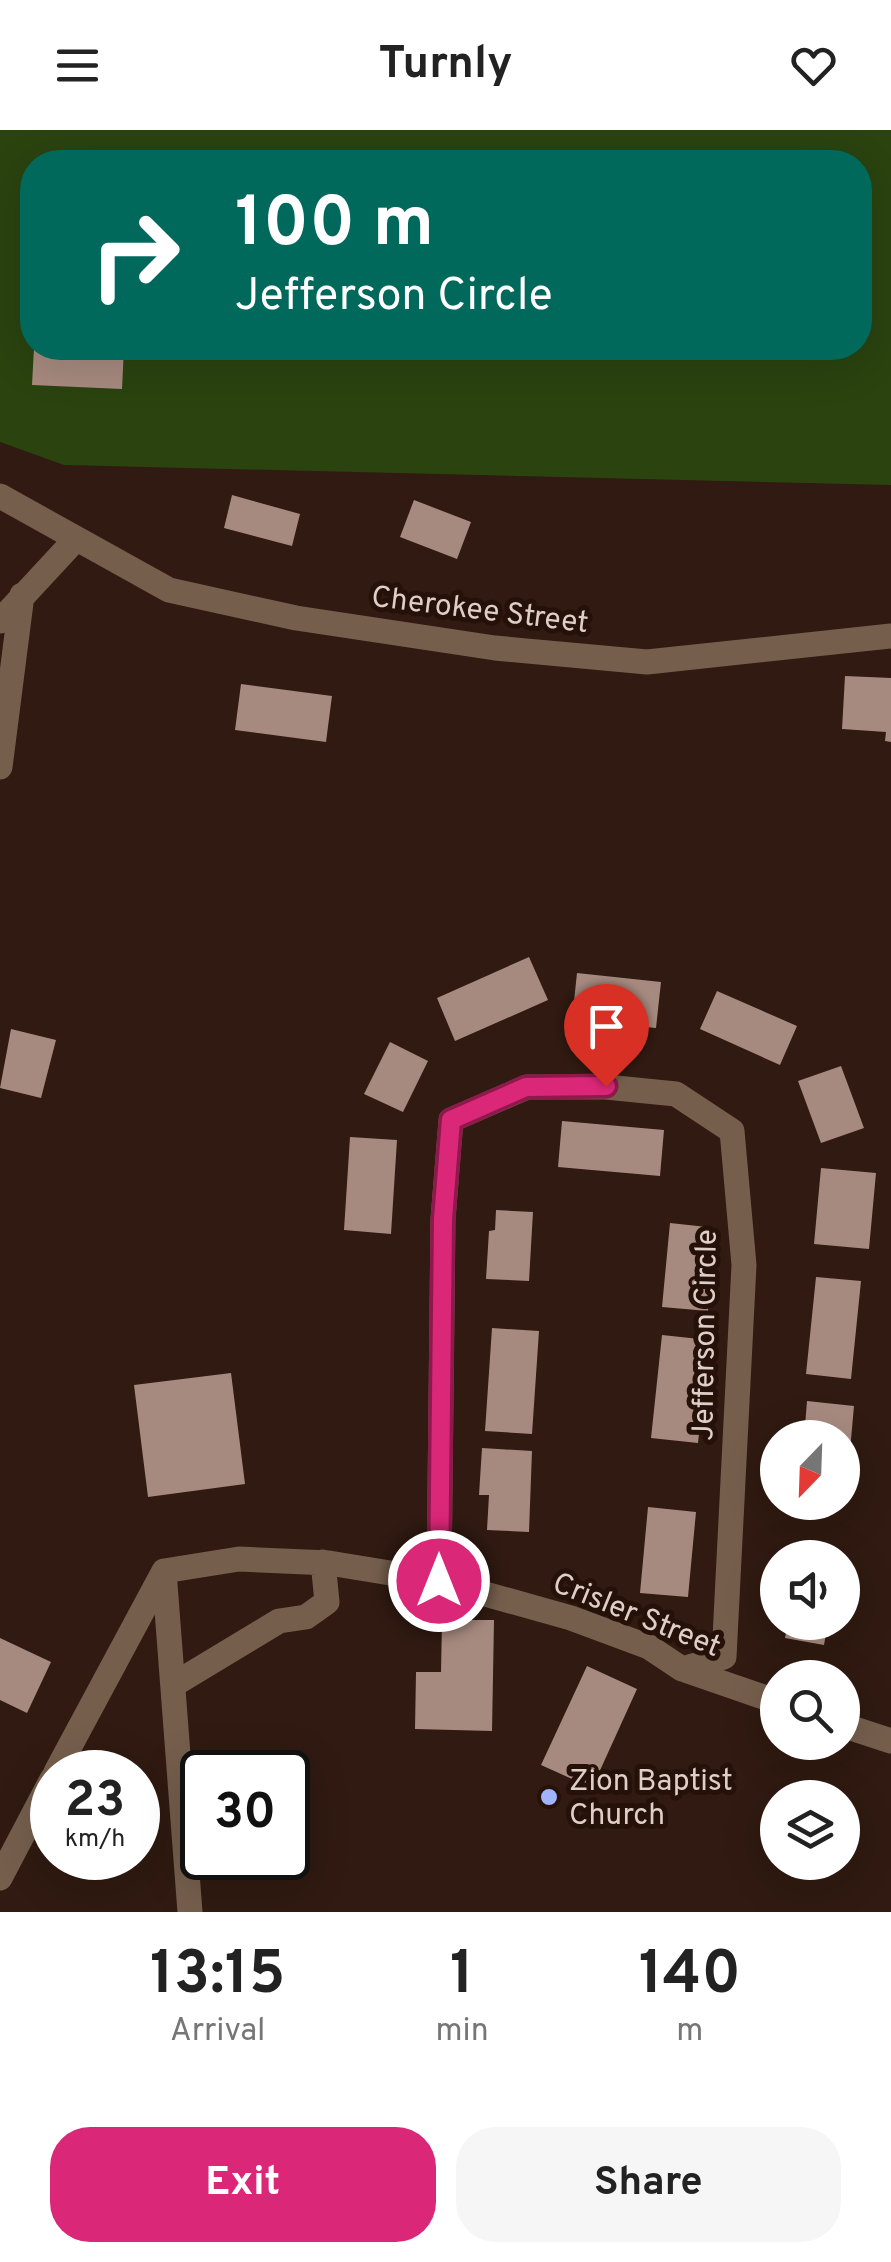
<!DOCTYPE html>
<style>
:root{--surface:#fff;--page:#f6f6f6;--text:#222;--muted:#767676;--accent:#db2777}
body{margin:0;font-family:Overpass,sans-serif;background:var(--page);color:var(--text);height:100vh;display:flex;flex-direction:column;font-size:38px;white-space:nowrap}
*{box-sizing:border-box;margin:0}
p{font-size:32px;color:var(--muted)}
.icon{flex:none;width:55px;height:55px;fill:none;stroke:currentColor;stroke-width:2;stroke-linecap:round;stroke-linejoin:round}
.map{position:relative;height:1782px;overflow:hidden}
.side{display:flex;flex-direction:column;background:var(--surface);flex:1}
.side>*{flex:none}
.banner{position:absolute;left:20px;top:20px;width:852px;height:210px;border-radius:40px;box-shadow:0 10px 40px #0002;background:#00695c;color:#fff;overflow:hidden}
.needle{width:65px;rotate:203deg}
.tools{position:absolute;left:760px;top:1290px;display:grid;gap:20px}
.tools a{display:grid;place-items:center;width:100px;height:100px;border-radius:50%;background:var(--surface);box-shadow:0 10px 40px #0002;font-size:50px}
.speed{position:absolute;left:30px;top:1620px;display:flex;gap:20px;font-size:50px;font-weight:700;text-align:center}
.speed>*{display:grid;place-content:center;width:130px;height:130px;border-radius:50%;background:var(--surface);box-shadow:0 10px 40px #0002;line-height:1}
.speed small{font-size:25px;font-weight:400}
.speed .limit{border:5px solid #111;border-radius:15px;background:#fff;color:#111}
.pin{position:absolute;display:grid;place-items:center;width:85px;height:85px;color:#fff;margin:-102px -42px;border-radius:50% 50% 50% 0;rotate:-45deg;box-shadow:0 0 10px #0007}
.pin .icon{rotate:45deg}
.me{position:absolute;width:110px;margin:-55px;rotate:0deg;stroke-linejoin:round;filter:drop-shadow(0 0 8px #0008)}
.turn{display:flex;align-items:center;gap:35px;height:210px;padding:0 50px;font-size:45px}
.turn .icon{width:130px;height:130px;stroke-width:2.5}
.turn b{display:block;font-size:70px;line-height:85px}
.eta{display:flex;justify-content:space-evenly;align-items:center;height:170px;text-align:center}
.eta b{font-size:60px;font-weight:700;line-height:70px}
.action{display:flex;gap:20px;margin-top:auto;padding:20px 50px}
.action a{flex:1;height:115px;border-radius:40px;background:var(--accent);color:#fff;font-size:40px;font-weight:700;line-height:115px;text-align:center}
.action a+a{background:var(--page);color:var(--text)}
header{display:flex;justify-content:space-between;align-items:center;height:130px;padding:0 50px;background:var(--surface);font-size:45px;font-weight:700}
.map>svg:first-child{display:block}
.green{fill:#2a430f;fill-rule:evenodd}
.building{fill:#a78a7f}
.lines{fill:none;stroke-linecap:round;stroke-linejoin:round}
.minor{stroke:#755e4c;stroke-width:25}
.route-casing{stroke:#8e194d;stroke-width:25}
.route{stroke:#db2777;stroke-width:18}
.poi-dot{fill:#a0b3fd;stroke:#261108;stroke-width:4}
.labels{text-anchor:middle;stroke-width:10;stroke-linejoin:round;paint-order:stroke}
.street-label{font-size:30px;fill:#decec8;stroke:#261108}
.poi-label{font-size:30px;fill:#decec8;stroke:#261108;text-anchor:start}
</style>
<header><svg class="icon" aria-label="menu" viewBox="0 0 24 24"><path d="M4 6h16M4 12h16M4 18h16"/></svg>Turnly<svg class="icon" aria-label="heart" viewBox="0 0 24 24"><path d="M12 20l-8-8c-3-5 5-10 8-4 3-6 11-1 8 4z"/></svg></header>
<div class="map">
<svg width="891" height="1782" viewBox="0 0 891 1782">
<rect width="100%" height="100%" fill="#301a11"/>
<path class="green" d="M0 0H891V355L64 335 0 312ZM32 32H860V218H32Z"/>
<path class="building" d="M34 218H124L122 259 32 255Z
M232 365 300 384 292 416 224 398Z
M414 370 471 392 457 429 400 407Z
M845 546 891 548V612L885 611 886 602 842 599Z
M241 554 332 566 326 612 235 600Z
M529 827 548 870 455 911 437 868Z
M577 843 661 852 656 898 572 890Z
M717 861 797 896 780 935 700 899Z
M11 899 56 910 41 968 0 958Z
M390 912 428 931 403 982 364 964Z
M841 936 864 998 821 1013 798 951Z
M562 991 664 1000 660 1046 558 1037Z
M350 1007 397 1010 391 1104 344 1100Z
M821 1038 876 1043 869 1119 814 1114Z
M496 1080 533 1082 529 1151 486 1149 489 1101 495 1100Z
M670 1093 716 1098 708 1181 662 1177Z
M816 1147 861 1151 851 1249 806 1244Z
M492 1198 539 1201 532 1304 485 1301Z
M662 1205 709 1210 698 1313 651 1308Z
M231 1243 245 1354 148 1367 134 1255Z
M807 1271 854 1276 848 1343 842 1342V1308H804Z
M482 1318 532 1321 529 1402 487 1400 489 1365H479Z
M648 1377 696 1382 688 1467 640 1463Z
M442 1490H494L492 1601 415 1599 416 1542H441Z
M788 1492H828L824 1515 785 1508Z
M0 1508 51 1532 27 1583 0 1570Z
M587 1536 637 1559 592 1658 541 1635Z
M292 1636 295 1706 288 1707V1642H221V1639Z"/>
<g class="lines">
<path class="minor" d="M0 366 169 460 296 488 495 518 647 532 891 506
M0 491 75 410
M0 637 22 465
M164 1441 190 1782
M439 1451 443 1089 451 990 527 957H606L676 964 732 1001 744 1135 724 1527 682 1539
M173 1555 279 1491 306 1487 327 1472 323 1432
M842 1595 891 1611
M56 1642 164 1441 239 1429 329 1433 439 1451 571 1488 649 1517 682 1539 778 1572
M0 1748 52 1649"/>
</g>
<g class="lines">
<g class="route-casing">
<path id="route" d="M439 1451 443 1089 451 990 526 957 606 956"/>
</g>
<use href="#route" class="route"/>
</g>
<circle class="poi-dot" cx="549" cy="1667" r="10"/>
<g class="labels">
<g class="street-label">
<text transform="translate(480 479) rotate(7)" y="10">Cherokee Street</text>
<text transform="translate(704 1205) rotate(-89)" y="10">Jefferson Circle</text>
<text transform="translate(637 1484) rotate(22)" y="10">Crisler Street</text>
</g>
<g class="poi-label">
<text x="569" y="1660">Zion Baptist<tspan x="569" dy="34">Church</tspan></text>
</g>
</g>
</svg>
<div class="tools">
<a><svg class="needle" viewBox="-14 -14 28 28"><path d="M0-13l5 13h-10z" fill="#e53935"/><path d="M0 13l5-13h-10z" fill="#767676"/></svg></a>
<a><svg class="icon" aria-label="sound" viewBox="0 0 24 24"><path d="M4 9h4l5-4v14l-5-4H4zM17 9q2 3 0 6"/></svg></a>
<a><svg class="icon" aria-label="search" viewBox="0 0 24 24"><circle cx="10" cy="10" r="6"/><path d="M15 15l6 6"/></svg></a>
<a><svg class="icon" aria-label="layers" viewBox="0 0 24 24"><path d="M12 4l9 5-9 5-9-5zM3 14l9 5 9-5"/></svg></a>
</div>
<div class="speed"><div>23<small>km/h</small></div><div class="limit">30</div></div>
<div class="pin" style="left:606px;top:956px;background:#d93025"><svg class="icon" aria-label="arrive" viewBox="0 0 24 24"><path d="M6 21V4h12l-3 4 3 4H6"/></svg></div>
<svg class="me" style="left:439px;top:1451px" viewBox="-20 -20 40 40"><circle r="17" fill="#db2777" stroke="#fff" stroke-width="3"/><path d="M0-11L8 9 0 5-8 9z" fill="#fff"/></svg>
<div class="banner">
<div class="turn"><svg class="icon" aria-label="right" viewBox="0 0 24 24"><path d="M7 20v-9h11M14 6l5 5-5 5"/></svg><div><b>100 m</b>Jefferson Circle</div></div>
</div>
</div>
<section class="side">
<div class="eta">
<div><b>13:15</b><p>Arrival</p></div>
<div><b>1</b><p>min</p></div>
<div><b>140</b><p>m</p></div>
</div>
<div class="action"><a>Exit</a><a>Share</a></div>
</section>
